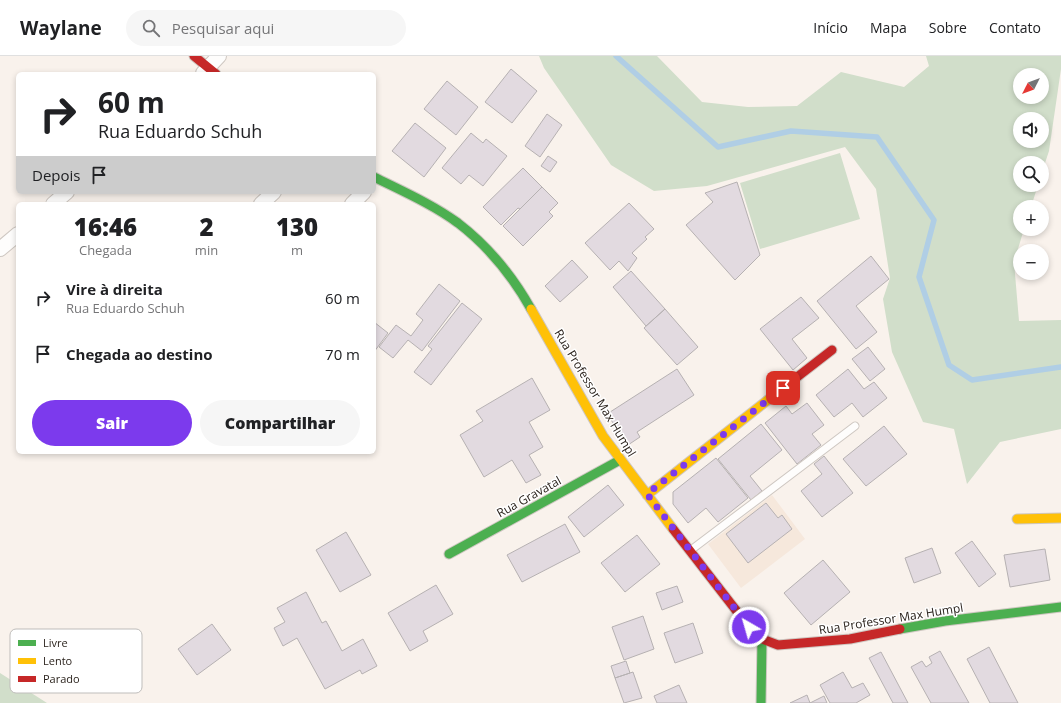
<!DOCTYPE html>
<html lang="pt">
<meta charset="utf-8">
<style>
:root{--surface:#fff;--page:#f6f6f6;--text:#202124;--muted:#757577;--line:#e0e0e0;--accent:#7c3aed}
body{margin:0;font-family:"Open Sans",sans-serif;background:var(--page);color:var(--text);height:100vh;display:flex;flex-direction:column;font-size:15px;white-space:nowrap}
*{box-sizing:border-box;margin:0}
p{font-size:13px;color:var(--muted)}
.icon{flex:none;width:22px;height:22px;fill:none;stroke:currentColor;stroke-width:2;stroke-linecap:round;stroke-linejoin:round}
.map{position:relative;flex:1;overflow:hidden}
.sheet{position:absolute;left:16px;top:146px;width:360px;height:252px;display:flex;flex-direction:column;background:var(--surface);border-radius:6px;box-shadow:0 2px 6px #0003}
.sheet>*{flex:none}
.guide{position:absolute;left:16px;top:16px;width:360px;height:122px;border-radius:6px;box-shadow:0 2px 6px #0003;background:#fff;color:var(--text);overflow:hidden}
.needle{width:26px;rotate:228deg}
.tools{position:absolute;left:1013px;top:12px;display:grid;gap:8px}
.tools a{display:grid;place-items:center;width:36px;height:36px;border-radius:50%;background:var(--surface);box-shadow:0 2px 6px #0003;font-size:20px}
.pin{position:absolute;display:grid;place-items:center;width:34px;height:34px;color:#fff;margin:-17px;border-radius:8px;box-shadow:0 2px 6px #0006}
.me{position:absolute;width:44px;margin:-22px;rotate:322deg;stroke-linejoin:round;filter:drop-shadow(0 0 3px #0008)}
.turn{display:flex;align-items:center;gap:14px;height:84px;padding:0 16px;font-size:18px}
.turn .icon{width:52px;height:52px;stroke-width:2.5}
.turn b{display:block;font-size:28px;line-height:34px}
.then{display:flex;align-items:center;height:38px;padding:0 16px;background:#0003;gap:8px;font-size:15px}
.eta{display:flex;justify-content:space-evenly;align-items:center;height:68px;text-align:center}
.eta b{font-size:24px;font-weight:800;line-height:28px}
.button{display:flex;gap:8px;margin-top:auto;padding:8px 16px}
.button a{flex:1;height:46px;border-radius:24px;background:var(--accent);color:#fff;font-size:16px;font-weight:800;line-height:46px;text-align:center}
.button a+a{background:var(--page);color:var(--text)}
ul{padding:0;list-style:none}
li{display:flex;align-items:center;gap:12px;height:56px;padding:0 16px}
li div{flex:1}
li b{display:block;font-size:15px}
li em{font-style:normal}
header{display:flex;align-items:center;gap:24px;box-sizing:border-box;height:56px;padding:0 20px;background:var(--surface);border-bottom:1px solid var(--line)}
header strong{font-size:19px}
nav{display:flex;gap:22px;margin-inline-start:auto;font-size:14px}
.search{width:280px;height:36px;background:var(--page);display:flex;align-items:center;gap:10px;box-sizing:border-box;padding:0 14px;border-radius:22px;color:var(--muted);font-size:15px}
.map>svg:first-child{display:block}
.education{fill:#f6e8dc}
.green{fill:#d1deca;fill-rule:evenodd}
.lines{fill:none;stroke-linecap:round;stroke-linejoin:round}
.stream{stroke:#b0cee5;stroke-width:5.5}
.building{fill:#e2dae0;stroke:#b6b1b2}
.lane-casing{stroke:#cec7c1;stroke-width:9}
.street-casing{stroke:#cec7c1;stroke-width:16}
.fast-casing{stroke:#cec7c1;stroke-width:11}
.slow-casing{stroke:#cec7c1;stroke-width:11}
.jam-casing{stroke:#cec7c1;stroke-width:11}
.lane{stroke:#fefdfc;stroke-width:7}
.street{stroke:#fefdfc;stroke-width:14}
.fast{stroke:#4caf50;stroke-width:9}
.slow{stroke:#ffc107;stroke-width:9}
.jam{stroke:#c62828;stroke-width:9}
.route{stroke:#7c3aed;stroke-width:7;stroke-dasharray:0 12.6}
.labels{text-anchor:middle;stroke-width:3;stroke-linejoin:round;paint-order:stroke}
.street-label{font-size:12px;fill:#2b231d;stroke:#fff}
.key{fill:#fff;stroke:#bfbdbb;stroke-width:1}
.key-label{font-size:11px;fill:#2b231d}
</style>
<header>
<strong>Waylane</strong>
<div class="search"><svg class="icon" aria-label="search" viewBox="0 0 24 24"><circle cx="10" cy="10" r="6"/><path d="M15 15l6 6"/></svg>Pesquisar aqui</div>
<nav><a>Início</a><a>Mapa</a><a>Sobre</a><a>Contato</a></nav>
</header>
<div class="map">
<svg width="1061" height="647" viewBox="0 0 1061 647">
<rect width="100%" height="100%" fill="#f9f2ec"/>
<path class="education" d="M772 439 805 483 741 532 708 488Z"/>
<path class="green" d="M539 0H657L702 46 748 51 797 50 841 16 904 31 929 10 926 0H1061V13L1049 95 1042 116V107H1020V129H1038L1031 151H1020V173H1024L1014 206 1019 265 1061 264V373L1000 386 967 428 954 373 923 366 892 296 883 243 890 222 876 133 845 91 707 130 654 135 611 109 544 12ZM1020 19H1042V41H1020ZM1020 63H1042V85H1020Z
M840 97 860 163 760 193 740 127Z
M0 617 47 647H0Z"/>
<g class="lines">
<path class="stream" d="M616 0 718 91 791 75 877 81 934 164 919 221 949 309 972 324 1061 311"/>
</g>
<path class="building" d="M511 13 537 35 512 67 485 46Z
M447 25 478 51 456 79 424 53Z
M547 58 562 69 540 101 525 90Z
M415 67 446 92 424 121 392 95Z
M471 77 483 87 486 83 507 100 483 130 469 119 461 128 442 112Z
M548 100 557 106 550 116 541 110Z
M523 112 542 131 520 153 518 152 501 169 483 151Z
M737 126 760 199 735 224 686 169 713 146 705 137Z
M542 131 558 147 549 156 553 160 523 190 503 170Z
M629 147 654 173 645 181 647 183 632 197 637 202 628 215 619 205 610 214 585 187Z
M871 200 889 223 856 250 877 276 856 293 817 245Z
M572 204 588 221 560 246 545 230Z
M631 215 665 253 646 270 613 231Z
M439 228 460 245 422 295 408 284 393 302 379 291 396 269 411 280 423 264 416 258Z
M801 241 819 262 792 283 807 302 793 314 760 273Z
M462 247 482 263 431 329 414 316 432 293 428 290Z
M665 253 698 291 677 309 644 272Z
M374 266 388 277 374 296Z
M868 291 885 313 870 325 852 303Z
M677 313 694 339 637 376 640 381 628 389 607 358Z
M848 313 864 333 874 326 887 342 863 361 852 347 834 361 816 339Z
M532 322 550 354 529 366 543 391 529 399 541 419 526 427 512 404 484 421 460 379 483 365 476 355Z
M807 347 824 369 812 378 821 389 797 408 765 367 786 350 792 358Z
M761 368 782 394 750 420 762 435 751 444 718 403Z
M884 370 907 398 866 430 843 403Z
M824 400 853 437 822 461 801 435 822 418 814 408Z
M716 402 748 442 718 466 706 452 688 467 673 448V436Z
M608 429 624 449 584 481 568 461Z
M766 447 778 462 782 459 792 473 748 507 726 478Z
M565 468 580 496 522 526 507 499Z
M346 476 371 519 340 536 316 494Z
M637 479 660 508 625 536 601 507Z
M972 485 996 518 979 531 955 497Z
M932 492 941 517 914 527 905 502Z
M1045 493 1050 524 1010 531 1004 499Z
M823 504 850 536 811 569 784 537Z
M436 529 453 558 423 575 428 585 410 595 388 557Z
M677 530 683 546 662 554 656 537Z
M306 536 322 567 326 565 342 595 363 583 377 610 362 618 360 614 325 633 297 582 283 590 274 572 285 566 277 552Z
M643 560 654 593 624 604 612 571Z
M693 567 703 597 675 607 664 577Z
M212 568 231 594 197 619 178 593Z
M989 591 1018 647H990L967 603Z
M940 595 969 647H931L911 611 922 605 926 611 932 607 929 601Z
M881 596 908 647H893L869 602Z
M626 605 630 617 615 622 611 610Z
M633 616 642 642 624 647 615 622Z
M843 616 852 632 863 627 870 639 856 647H830L820 629Z
M679 629 687 647H657L654 640Z
M807 639 810 647 824 640 827 647H790Z"/>
<g class="lines">
<g class="lane-casing">
<path id="lane" d="M691 494 855 370"/>
</g>
<g class="street-casing">
<path id="street" d="M203 17 219 0
M53 148 67 136
M261 148 274 136
M352 148 364 136
M0 193 18 178"/>
</g>
<g class="fast-casing">
<path id="fast" d="M374 121C402 135 432 148 458 167 488 190 513 221 531 253
M449 498 620 404
M900 573 945 565 1061 551
M761 647 762 583"/>
</g>
<g class="slow-casing">
<path id="slow" d="M531 253 603 380 673 473
M647 439 792 325
M1017 463 1061 462"/>
</g>
<g class="jam-casing">
<path id="jam" d="M194 0 216 18
M792 325 832 294
M673 473 749 571 762 583 778 589 850 583 900 573"/>
</g>
<use href="#lane" class="lane"/>
<use href="#street" class="street"/>
<use href="#fast" class="fast"/>
<use href="#slow" class="slow"/>
<use href="#jam" class="jam"/>
</g>
<g class="lines">
<path class="route" d="M749 571 647 438 783 332"/>
</g>
<g class="labels">
<g class="street-label">
<text transform="translate(595 337) rotate(59)" y="4">Rua Professor Max Humpl</text>
<text transform="translate(529 441) rotate(-29)" y="4">Rua Gravatal</text>
<text transform="translate(891 563) rotate(-9)" y="4">Rua Professor Max Humpl</text>
</g>
</g>
<rect x="10" y="573" width="132" height="64" rx="6" class="key"/>
<rect x="18" y="584" width="18" height="6" fill="#4caf50"/>
<rect x="18" y="602" width="18" height="6" fill="#ffc107"/>
<rect x="18" y="620" width="18" height="6" fill="#c62828"/>
<g class="key-label">
<text x="43" y="591">Livre</text>
<text x="43" y="609">Lento</text>
<text x="43" y="627">Parado</text>
</g>
</svg>
<div class="tools">
<a><svg class="needle" viewBox="-14 -14 28 28"><path d="M0-13l5 13h-10z" fill="#e53935"/><path d="M0 13l5-13h-10z" fill="#757577"/></svg></a>
<a><svg class="icon" aria-label="sound" viewBox="0 0 24 24"><path d="M4 9h4l5-4v14l-5-4H4zM17 9q2 3 0 6"/></svg></a>
<a><svg class="icon" aria-label="search" viewBox="0 0 24 24"><circle cx="10" cy="10" r="6"/><path d="M15 15l6 6"/></svg></a>
<a>+</a>
<a>−</a>
</div>
<div class="pin" style="left:783px;top:332px;background:#d93025"><svg class="icon" aria-label="arrive" viewBox="0 0 24 24"><path d="M6 21V4h12l-3 4 3 4H6"/></svg></div>
<svg class="me" style="left:749px;top:571px" viewBox="-20 -20 40 40"><circle r="17" fill="#7c3aed" stroke="#fff" stroke-width="3"/><path d="M0-11L8 9 0 5-8 9z" fill="#fff"/></svg>
<div class="guide">
<div class="turn"><svg class="icon" aria-label="right" viewBox="0 0 24 24"><path d="M7 20v-9h11M14 6l5 5-5 5"/></svg><div><b>60 m</b>Rua Eduardo Schuh</div></div>
<div class="then">Depois<svg class="icon" aria-label="arrive" viewBox="0 0 24 24"><path d="M6 21V4h12l-3 4 3 4H6"/></svg></div>
</div>
<section class="sheet">
<div class="eta">
<div><b>16:46</b><p>Chegada</p></div>
<div><b>2</b><p>min</p></div>
<div><b>130</b><p>m</p></div>
</div>
<ul>
<li><svg class="icon" aria-label="right" viewBox="0 0 24 24"><path d="M7 20v-9h11M14 6l5 5-5 5"/></svg><div><b>Vire à direita</b><p>Rua Eduardo Schuh</p></div><em>60 m</em></li>
<li><svg class="icon" aria-label="arrive" viewBox="0 0 24 24"><path d="M6 21V4h12l-3 4 3 4H6"/></svg><div><b>Chegada ao destino</b></div><em>70 m</em></li>
</ul>
<div class="button"><a>Sair</a><a>Compartilhar</a></div>
</section>
</div>
